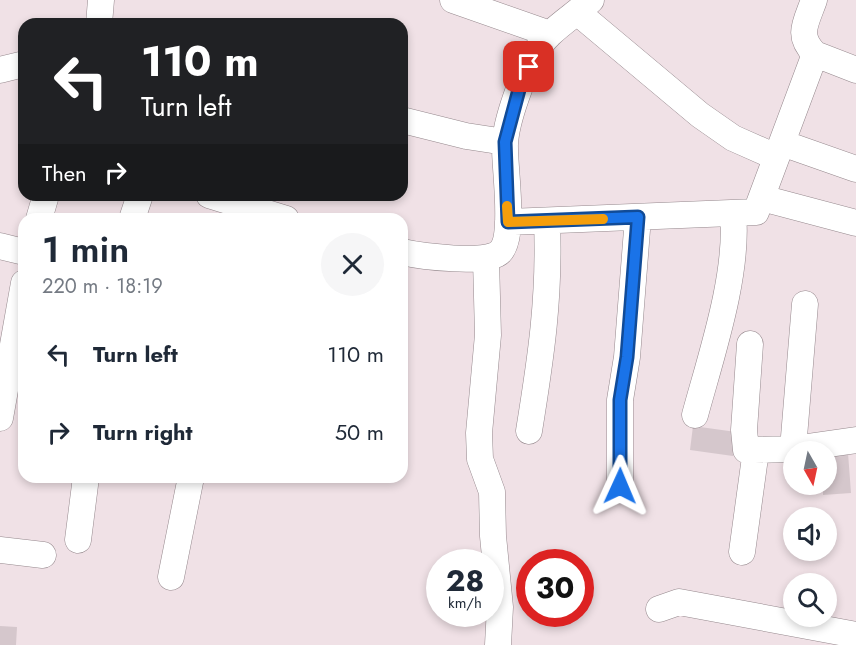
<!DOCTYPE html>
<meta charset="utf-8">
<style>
:root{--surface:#fff;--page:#f6f6f7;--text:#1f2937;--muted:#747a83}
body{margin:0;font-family:Jost,sans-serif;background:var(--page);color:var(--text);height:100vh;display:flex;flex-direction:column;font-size:22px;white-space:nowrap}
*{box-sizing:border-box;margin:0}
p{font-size:20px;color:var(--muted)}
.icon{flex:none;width:33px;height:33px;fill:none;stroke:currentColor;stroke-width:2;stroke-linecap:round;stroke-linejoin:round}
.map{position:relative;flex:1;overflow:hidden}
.details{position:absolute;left:18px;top:213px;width:390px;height:270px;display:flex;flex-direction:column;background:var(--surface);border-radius:18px;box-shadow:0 3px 9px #0003}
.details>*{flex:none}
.banner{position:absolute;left:18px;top:18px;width:390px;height:183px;border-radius:18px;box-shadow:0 3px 9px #0003;background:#202124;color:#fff;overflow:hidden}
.needle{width:39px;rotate:171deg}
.controls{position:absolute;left:783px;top:441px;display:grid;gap:12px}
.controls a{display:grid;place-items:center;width:54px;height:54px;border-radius:50%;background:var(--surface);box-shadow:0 3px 9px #0003;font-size:30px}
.speed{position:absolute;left:426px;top:549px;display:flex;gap:12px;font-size:30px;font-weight:700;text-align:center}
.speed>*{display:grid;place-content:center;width:78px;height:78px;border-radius:50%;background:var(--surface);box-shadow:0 3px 9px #0003;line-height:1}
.speed small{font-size:15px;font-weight:400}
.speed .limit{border:9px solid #d22;background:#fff;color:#111}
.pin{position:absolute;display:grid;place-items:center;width:51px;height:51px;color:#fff;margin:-26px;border-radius:12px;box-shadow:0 3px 9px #0006}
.me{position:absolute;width:66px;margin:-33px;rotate:1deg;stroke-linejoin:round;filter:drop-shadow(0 0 4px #0008)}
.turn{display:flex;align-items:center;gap:21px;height:126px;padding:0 24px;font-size:27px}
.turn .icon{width:78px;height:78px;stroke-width:2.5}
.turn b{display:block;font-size:42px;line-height:51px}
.then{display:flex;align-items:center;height:57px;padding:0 24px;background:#0003;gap:12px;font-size:22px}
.round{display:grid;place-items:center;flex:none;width:63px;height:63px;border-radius:32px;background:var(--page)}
.headline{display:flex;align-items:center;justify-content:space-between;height:102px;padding:0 24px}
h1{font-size:36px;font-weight:600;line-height:45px}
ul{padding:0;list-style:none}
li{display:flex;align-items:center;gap:18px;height:78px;padding:0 24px}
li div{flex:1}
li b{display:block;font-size:22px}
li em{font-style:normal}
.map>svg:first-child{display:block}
.building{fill:#d5c7cc}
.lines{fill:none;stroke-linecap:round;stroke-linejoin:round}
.minor-casing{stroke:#95888d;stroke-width:27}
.minor{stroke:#fff;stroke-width:26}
.route-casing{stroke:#114b97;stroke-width:15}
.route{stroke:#1a73e8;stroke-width:10}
.slow{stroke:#f59e0b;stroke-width:10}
</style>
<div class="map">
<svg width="856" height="645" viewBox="0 0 856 645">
<rect width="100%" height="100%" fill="#f0e1e6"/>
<path class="building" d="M693 426 736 432 733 456 690 450Z
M848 453 851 493 823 495V484H826V455Z
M0 626 17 627 16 645H0Z"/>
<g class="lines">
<g class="minor-casing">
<path id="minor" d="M453 0 550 34
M577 12 700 115 733 138 776 157
M99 24 101 0
M815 54 856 70
M0 70 24 64
M402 120 466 136 505 142
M782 143 856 169
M209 195 286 219
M762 198 856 223
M39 219 46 195
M132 219 140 195
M508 222 756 212 815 54C796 35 806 23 814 0
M0 246 24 252
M402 252C420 256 488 265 500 252 516 236 504 167 505 144 506 120 523 75 535 53 547 31 573 17 591 0
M486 259 488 335 479 433 480 459 492 492 493 536 500 607 498 645
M750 344 744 430 746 450 793 449 856 440
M695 415C711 356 739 274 733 213
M0 418 24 283
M529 431C541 357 550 297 547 221
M793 449 805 304
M620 486V400L627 357 638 217
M78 540 86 477
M0 550 43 555
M742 552 756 450
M171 577 191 477
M659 609 679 602 856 635"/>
</g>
<use href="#minor" class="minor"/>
</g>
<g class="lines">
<g class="route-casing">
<path id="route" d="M529 67 521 82 505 142 508 222 638 217 627 357 620 400V486"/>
</g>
<use href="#route" class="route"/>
<path class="slow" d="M507 206 508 222 603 219"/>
</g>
</svg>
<div class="controls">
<a><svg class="needle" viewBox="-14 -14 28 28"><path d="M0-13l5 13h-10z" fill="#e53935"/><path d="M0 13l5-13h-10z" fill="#747a83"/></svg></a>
<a><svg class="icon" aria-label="sound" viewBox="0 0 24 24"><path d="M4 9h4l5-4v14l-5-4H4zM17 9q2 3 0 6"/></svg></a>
<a><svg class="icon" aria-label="search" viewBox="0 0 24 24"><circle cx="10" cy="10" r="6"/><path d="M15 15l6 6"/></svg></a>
</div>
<div class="speed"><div>28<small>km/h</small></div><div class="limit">30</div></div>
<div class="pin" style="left:529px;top:67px;background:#d93025"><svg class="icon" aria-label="arrive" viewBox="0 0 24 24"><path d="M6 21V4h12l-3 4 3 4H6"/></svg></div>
<svg class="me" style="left:620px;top:486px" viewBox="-20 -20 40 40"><path d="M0-17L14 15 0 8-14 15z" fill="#1a73e8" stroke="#fff" stroke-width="4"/></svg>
<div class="banner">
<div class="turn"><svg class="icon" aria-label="left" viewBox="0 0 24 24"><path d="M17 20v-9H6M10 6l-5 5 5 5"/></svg><div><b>110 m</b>Turn left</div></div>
<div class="then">Then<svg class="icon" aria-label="right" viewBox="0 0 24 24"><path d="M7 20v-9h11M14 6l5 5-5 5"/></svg></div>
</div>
<section class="details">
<div class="headline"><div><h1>1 min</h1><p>220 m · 18:19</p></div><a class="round"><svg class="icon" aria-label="close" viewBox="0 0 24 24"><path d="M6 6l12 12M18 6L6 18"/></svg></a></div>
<ul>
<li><svg class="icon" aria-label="left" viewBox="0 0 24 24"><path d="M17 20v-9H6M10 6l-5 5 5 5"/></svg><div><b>Turn left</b></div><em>110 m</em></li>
<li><svg class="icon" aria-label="right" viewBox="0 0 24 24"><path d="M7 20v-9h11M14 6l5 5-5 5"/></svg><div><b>Turn right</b></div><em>50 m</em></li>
</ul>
</section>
</div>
